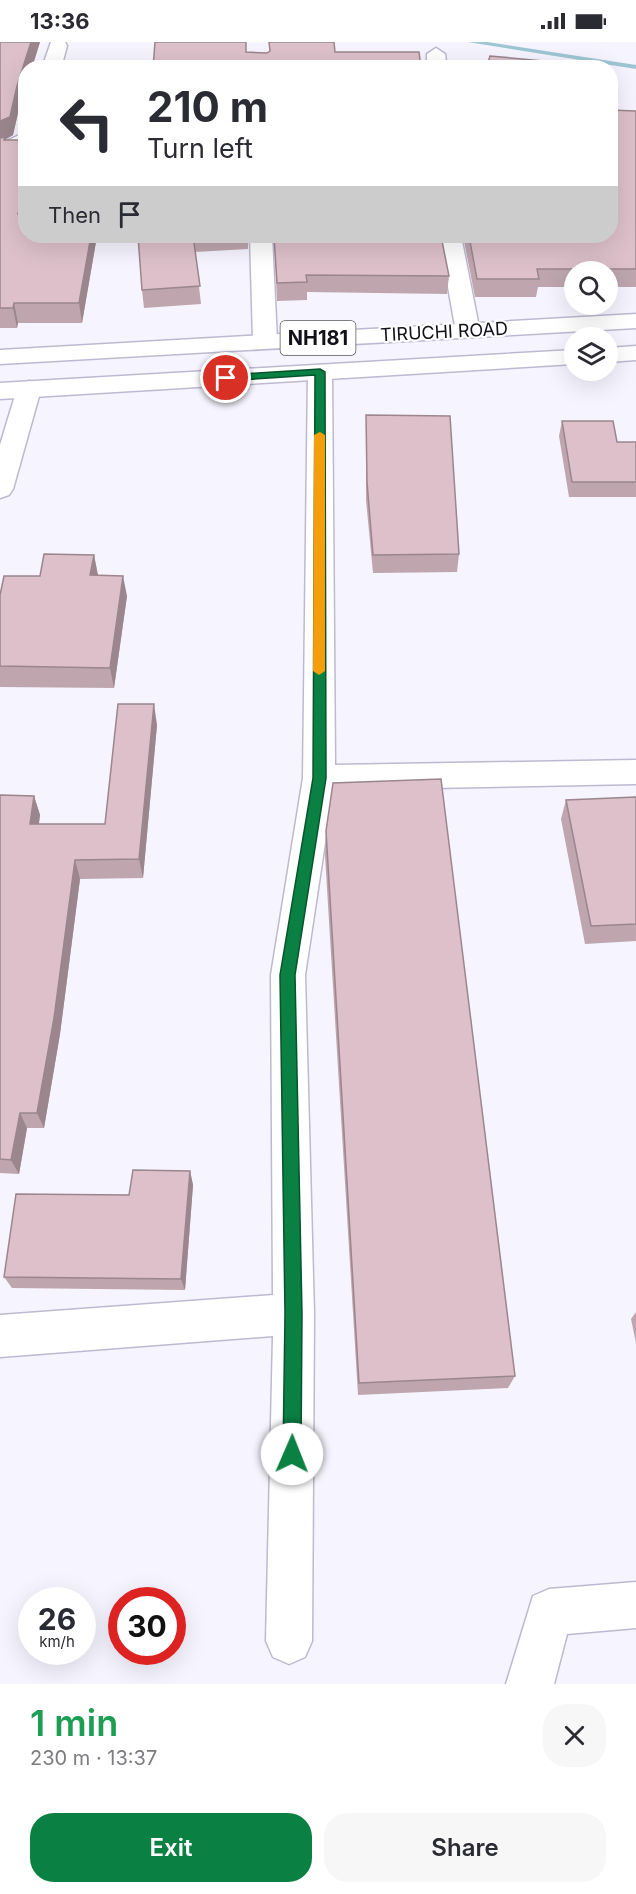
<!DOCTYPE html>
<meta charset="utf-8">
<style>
:root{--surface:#fff;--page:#f7f7f7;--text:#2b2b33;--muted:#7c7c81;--accent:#0b8043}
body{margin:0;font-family:Inter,sans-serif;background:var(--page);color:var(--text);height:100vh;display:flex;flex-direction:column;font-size:22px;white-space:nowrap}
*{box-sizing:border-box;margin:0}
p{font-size:20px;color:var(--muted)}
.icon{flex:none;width:33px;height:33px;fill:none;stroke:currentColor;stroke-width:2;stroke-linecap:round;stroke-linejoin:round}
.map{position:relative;height:1642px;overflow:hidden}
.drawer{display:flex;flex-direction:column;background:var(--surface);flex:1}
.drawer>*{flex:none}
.hud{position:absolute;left:18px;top:18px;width:600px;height:183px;border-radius:24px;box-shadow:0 6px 24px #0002;background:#fff;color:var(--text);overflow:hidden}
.buttons{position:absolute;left:564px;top:219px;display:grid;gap:12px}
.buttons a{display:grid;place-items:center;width:54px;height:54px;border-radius:50%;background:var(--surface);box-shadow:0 6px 24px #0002;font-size:30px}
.speed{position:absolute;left:18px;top:1545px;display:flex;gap:12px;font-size:30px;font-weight:700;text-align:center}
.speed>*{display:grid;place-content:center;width:78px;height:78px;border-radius:50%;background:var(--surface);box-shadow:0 6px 24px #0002;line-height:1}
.speed small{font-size:15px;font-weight:400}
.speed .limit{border:9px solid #d22;background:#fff;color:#111}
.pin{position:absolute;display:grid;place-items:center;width:51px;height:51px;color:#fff;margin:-26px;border:3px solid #fff;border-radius:50%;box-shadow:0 2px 6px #0007}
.me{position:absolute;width:66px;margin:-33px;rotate:1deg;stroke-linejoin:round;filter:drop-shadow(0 0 4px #0008)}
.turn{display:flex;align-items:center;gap:21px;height:126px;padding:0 30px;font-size:27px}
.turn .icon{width:78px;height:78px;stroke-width:2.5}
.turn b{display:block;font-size:42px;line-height:51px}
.then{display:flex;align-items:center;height:57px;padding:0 30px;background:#0003;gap:12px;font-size:22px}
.round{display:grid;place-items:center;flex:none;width:63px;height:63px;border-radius:24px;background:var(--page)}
.summary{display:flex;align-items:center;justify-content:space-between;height:102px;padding:0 30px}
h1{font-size:36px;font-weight:600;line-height:45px;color:#1e9e55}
.button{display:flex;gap:12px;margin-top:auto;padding:12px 30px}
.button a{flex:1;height:69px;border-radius:24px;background:var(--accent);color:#fff;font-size:24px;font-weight:600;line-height:69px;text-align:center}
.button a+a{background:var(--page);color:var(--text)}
.status{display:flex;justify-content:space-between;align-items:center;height:42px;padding:0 30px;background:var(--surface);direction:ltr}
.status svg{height:16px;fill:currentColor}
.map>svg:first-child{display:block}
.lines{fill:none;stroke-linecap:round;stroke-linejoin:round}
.stream{fill:#9dc6d4;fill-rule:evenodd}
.minor-casing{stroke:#beb9d1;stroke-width:3}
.highway-casing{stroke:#beb9d1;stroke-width:3}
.minor{fill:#fff;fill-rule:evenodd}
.highway{fill:#fff;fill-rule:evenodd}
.wall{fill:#bea5ae}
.shaded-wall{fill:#9b868d}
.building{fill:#ddc0ca;stroke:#9b868d;stroke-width:1.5}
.route{fill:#0b8043;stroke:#07532c;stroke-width:1.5}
.slow{fill:#f59e0b}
.labels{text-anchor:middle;stroke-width:4.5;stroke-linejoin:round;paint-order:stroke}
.far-street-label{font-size:18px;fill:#110f17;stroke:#fff}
.shield{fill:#fff;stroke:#58575d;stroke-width:1.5}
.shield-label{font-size:20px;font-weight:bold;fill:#110f17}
</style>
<div class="status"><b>13:36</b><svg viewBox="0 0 49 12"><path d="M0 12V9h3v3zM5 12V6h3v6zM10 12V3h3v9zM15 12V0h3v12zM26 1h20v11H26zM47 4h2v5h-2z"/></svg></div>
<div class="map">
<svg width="636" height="1642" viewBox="0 0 636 1642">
<rect width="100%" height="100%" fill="#f6f4fe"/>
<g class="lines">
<path class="stream" d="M468 0H487L636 23V27Z"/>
<g class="minor-casing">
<path id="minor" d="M51 0H65L67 4 61 26H42Z
M436 6 445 12 447 26H427V12Z
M26 90V107L0 114V102Z
M250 194H272L277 298 273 303H257L253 298Z
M439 194H461L480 290 476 295H460L456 290Z
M320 323 329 325 332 330 335 723 636 718V742L333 748 305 933 314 1272 312 1599 305 1615 289 1622 273 1615 266 1599 273 1294 0 1315V1273L273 1253 271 933 303 736 308 330 311 325Z
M29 339 38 342 41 347 13 447 9 453 0 456V403L17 347 20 342Z
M636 1540V1586L567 1592 554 1642H506L533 1554 549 1547Z"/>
</g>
<g class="highway-casing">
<path id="highway" d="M636 272V286L0 322V308Z
M636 304V318L608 320V306Z
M574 308V322L0 357V341Z"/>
</g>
<use href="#minor" class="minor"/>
<use href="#highway" class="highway"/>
</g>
<path class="wall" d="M0 0H40L20 62 13 93 6 97 26 194H97L82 281H18L17 286H0Z
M636 69V245H608V230H574V245H538L536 255H475L463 194H462H610Z
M138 194H248V207L195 210 201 262 144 266 142 248Z
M274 194H441L449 234 447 252 307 250V258L277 259Z
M366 373 459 512 457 530 373 531 366 458Z
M562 379 617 400H636V455H569L559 394Z
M94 513 98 533 127 554 114 646 0 645V553L40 534Z
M157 683 143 836 80 837 60 992 44 1086H27L19 1132 0 1131V753L34 754 40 773 39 782H105Z
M636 755V899L585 902 561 777 566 758Z
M326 789 515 1334 508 1346 358 1353 325 814Z
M190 1129 193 1143 185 1248 12 1246 4 1235 129 1153Z
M636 1270V1301L631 1277Z"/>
<path class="shaded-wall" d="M31 0H40L32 26H26V45L20 62 13 93 6 97 9 114 0 100V79L17 44Z
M26 138V173L18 172Z
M91 194H97L82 281 79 261Z
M14 261 18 281 17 286 13 266Z
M94 513 98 534 90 533Z
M123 534 127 554 114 646 110 626Z
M154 662 157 683 143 836 139 817Z
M34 754 40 773 36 801 30 782Z
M75 818 80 837 60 992 44 1086 37 1071Z
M20 1071 27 1086 19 1132 11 1118Z
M190 1129 193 1143 185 1248 181 1237Z"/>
<path class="building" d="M0 0H31L17 44 10 75 0 79Z
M155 0H246V10L267 11 270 9 269 0H334L335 10H419L421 26H153Z
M490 14 565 21 564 26H486Z
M610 68 636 69V227H537L539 237H477L469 194H610Z
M5 95 4 98H26V138L18 172H26V194H91L79 261H14L13 266H0V96Z
M138 194H193L200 244 142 248Z
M274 194H441L449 234 306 233 307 240 277 241Z
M366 373 450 374 459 512 373 513 367 440Z
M562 379H613L617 400H636V440H572Z
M44 512 94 513 90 533 123 534 110 626 0 624V553L4 534H40Z
M118 662H154L139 817 75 818 54 976 37 1071H20L11 1118 0 1117V753L34 754 30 782H105Z
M441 737 515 1334 359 1341 326 789 333 741Z
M636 755V882L591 884 566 758Z
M133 1128 190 1129 181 1237 4 1235 16 1152 129 1153Z"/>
<path class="route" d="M320 327 325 330 326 736 295 933 302 1272 301 1412 298 1419 292 1421 286 1419 283 1412 285 1272 280 933 313 736 315 333 226 339 221 336 226 333Z"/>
<path class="slow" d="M320 390 325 393V629L319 633 313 629 314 393Z"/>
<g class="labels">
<g class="far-street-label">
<text transform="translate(444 290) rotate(-3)" y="6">TIRUCHI ROAD</text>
</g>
<rect class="shield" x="280.5" y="279" width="75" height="34" rx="4.5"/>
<g class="shield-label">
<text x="318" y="303">NH181</text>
</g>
</g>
</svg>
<div class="buttons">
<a><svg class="icon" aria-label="search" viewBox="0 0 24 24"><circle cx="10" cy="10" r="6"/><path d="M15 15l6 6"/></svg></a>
<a><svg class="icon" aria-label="layers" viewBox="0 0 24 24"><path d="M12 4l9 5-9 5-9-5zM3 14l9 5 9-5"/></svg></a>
</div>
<div class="speed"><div>26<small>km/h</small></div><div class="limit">30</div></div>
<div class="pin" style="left:226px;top:336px;background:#d93025"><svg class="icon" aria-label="arrive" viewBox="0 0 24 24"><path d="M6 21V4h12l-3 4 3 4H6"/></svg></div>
<svg class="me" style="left:292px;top:1412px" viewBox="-20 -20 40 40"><circle r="19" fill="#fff"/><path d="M0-13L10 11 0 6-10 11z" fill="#0b8043"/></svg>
<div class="hud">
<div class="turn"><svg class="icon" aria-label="left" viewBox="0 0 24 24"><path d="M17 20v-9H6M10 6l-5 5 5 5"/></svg><div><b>210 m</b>Turn left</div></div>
<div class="then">Then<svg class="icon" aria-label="arrive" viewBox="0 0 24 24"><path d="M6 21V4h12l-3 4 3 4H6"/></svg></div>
</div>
</div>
<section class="drawer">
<div class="summary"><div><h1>1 min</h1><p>230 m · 13:37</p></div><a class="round"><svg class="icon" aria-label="close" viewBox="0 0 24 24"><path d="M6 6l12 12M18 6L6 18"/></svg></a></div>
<div class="button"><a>Exit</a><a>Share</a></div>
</section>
